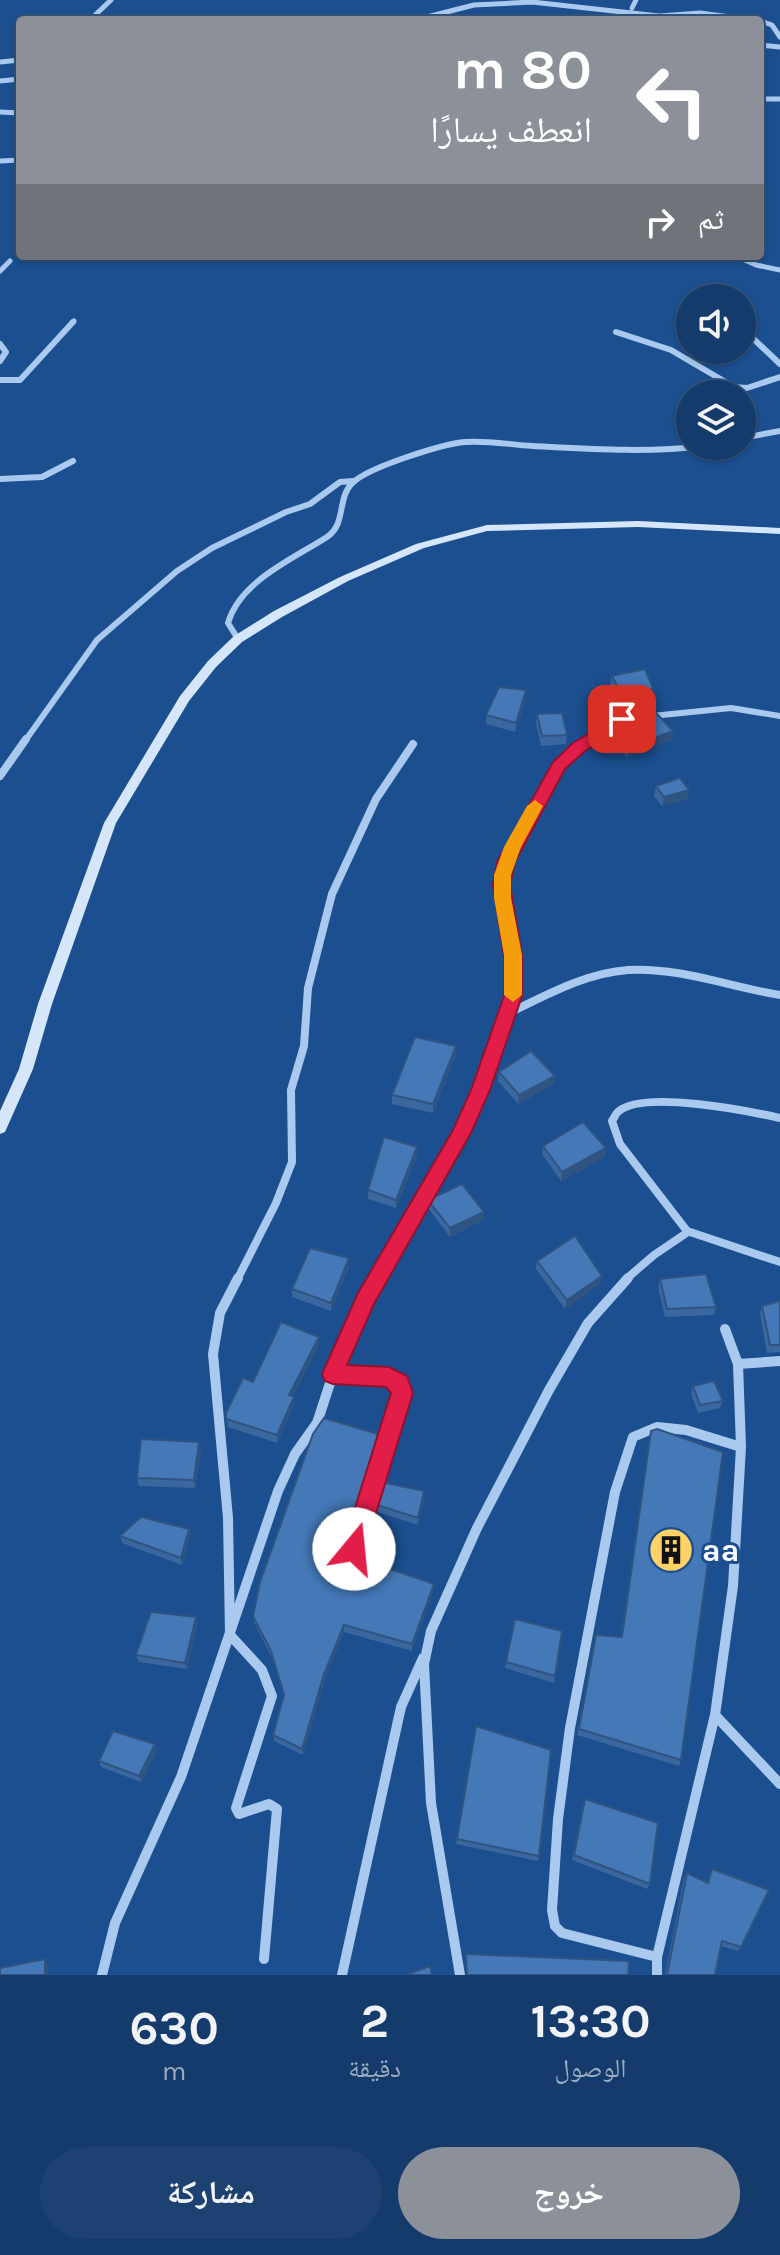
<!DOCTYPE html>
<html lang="ar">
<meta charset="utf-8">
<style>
:root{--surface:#143b6b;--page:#1d4271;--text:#f1f3f6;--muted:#9dadc1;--line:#33557e;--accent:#8c9099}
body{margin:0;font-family:Karla,"Noto Naskh Arabic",sans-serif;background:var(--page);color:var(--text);direction:rtl;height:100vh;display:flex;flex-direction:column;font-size:30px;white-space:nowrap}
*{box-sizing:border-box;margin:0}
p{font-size:26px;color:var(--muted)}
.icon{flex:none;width:44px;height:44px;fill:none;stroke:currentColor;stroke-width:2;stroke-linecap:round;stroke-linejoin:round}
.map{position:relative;height:1975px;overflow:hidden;direction:ltr}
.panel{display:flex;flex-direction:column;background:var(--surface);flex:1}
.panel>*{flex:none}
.guide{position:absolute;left:16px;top:16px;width:748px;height:244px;border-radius:8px;box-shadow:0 2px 6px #0004,0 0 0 2px var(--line);direction:rtl;background:#8c9099;color:#fff;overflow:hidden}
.buttons{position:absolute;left:676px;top:284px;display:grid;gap:16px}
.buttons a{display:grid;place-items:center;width:80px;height:80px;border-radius:50%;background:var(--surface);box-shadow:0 2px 6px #0004,0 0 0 2px var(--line);font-size:40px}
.pin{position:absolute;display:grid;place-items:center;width:68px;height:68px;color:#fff;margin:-34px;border-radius:16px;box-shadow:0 4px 12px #0006}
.me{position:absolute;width:88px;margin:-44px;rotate:17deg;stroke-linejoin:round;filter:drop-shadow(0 0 6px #0008)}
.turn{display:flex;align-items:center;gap:28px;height:168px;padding:0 40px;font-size:36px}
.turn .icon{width:104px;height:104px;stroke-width:2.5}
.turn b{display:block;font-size:56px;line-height:68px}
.then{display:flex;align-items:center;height:76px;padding:0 40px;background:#0003;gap:16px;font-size:30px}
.eta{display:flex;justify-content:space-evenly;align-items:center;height:136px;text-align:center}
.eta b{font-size:48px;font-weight:700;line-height:56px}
.cta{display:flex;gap:16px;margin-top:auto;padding:16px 40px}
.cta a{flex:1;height:92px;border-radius:48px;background:var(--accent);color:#fff;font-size:32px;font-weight:700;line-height:92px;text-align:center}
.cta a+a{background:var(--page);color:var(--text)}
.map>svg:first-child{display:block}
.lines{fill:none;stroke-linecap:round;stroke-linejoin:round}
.minor-far3{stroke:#a9c9ee;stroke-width:5}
.minor-far2{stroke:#a9c9ee;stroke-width:6}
.minor-far1{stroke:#a9c9ee;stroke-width:8}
.minor{stroke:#a9c9ee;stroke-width:10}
.secondary{fill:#d6e6fa;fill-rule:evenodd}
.wall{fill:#3a679d}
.shaded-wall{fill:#305480}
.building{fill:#4478b7;stroke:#305480;stroke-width:2}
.route{fill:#e11d48;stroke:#92132f;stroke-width:2}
.slow{fill:#f59e0b}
.labels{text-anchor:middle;stroke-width:6;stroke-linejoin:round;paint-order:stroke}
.near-poi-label{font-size:32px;font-weight:bold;fill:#fff;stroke:#1b4f8f;text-anchor:start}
</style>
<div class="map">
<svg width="780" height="1975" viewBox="0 0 780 1975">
<rect width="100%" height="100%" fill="#1b4f8f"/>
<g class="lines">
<path class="minor-far3" d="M632 8 636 0
M90 20 111 0
M415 20 474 5 532 2 659 16 700 13 753 20
M760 21 772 25 780 37
M760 45 780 47
M0 62 20 60
M0 81 20 79
M760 99H780
M0 112 20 113
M0 161 20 160
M736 256 756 265 780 270
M0 271 10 261
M71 324 74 321"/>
<path class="minor-far2" d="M742 328 780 364
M616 332 671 350 734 387 747 388 780 377
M0 344 6 352 0 361
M0 380H20L73 322
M742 438 780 431
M0 479 42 477 73 461
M238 639 228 623C240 581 293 559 327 537 348 523 335 495 356 480 374 466 442 444 465 442 487 440 511 445 533 446 590 449 647 453 704 446
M25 741 97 640 177 571 212 548 286 512 310 504 340 482 353 481
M587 741 622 719 731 708 780 716"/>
<path class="minor-far1" d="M0 776 26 739
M507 1014C545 996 585 973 628 970 679 967 730 987 780 995
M780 1118C749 1111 644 1090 619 1111 616 1113 614 1118 612 1121L620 1144 687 1231 780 1262
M237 1280 276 1203 292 1162 291 1090 304 1046 308 988 332 894 376 799 413 744
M376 1280 453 1148 480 1090 513 996V955L502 875 518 835 558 766 591 739
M625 1280 654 1255 688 1232"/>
<path class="minor" d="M238 1278 220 1313 213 1354 228 1518 230 1635 262 1670 272 1696 236 1808 239 1814 269 1804 277 1809 264 1959
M725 1329 738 1364 741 1447
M738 1364 780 1361
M333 1374 380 1375 399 1383 402 1393 354 1549
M657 1427 686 1430 741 1447 733 1586 715 1715 657 1957 562 1933 555 1926 552 1910 558 1819 570 1728 615 1492 633 1437Z
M715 1715 780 1784
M657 1957V1975
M102 1975 115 1923 181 1777 278 1491 295 1454 317 1423 333 1374 378 1278
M342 1975 401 1707 423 1658
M460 1975 431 1803 424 1664 431 1631 477 1528 549 1390 588 1323 628 1278"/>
<path class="secondary" d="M638 521 780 528V534L638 527 487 531 424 548 348 581 282 617 242 642 216 667 189 701 116 823 52 1004 33 1069 5 1132 0 1134V1111L19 1069 38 1004 104 823 180 696 208 661 234 636 274 611 340 577 416 544 487 525Z"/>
</g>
<path class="wall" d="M612 676 653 689 652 698 620 702 610 686Z
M526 690V699L515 732 486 724V715Z
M537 714 567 735 566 744 541 746 536 724Z
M613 730 671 740 627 757 612 739Z
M656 786 689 790 687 799 662 806 654 796Z
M456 1046V1054L433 1113 392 1104V1095Z
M499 1072 555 1076 554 1084 518 1104 498 1081Z
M543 1146 606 1148 605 1157 561 1181 542 1154Z
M417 1156 396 1208 368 1199V1190Z
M428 1200 484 1212 483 1220 450 1237 428 1208Z
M349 1258V1267L331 1311 292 1297V1289Z
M537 1261 602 1276 600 1284 565 1309 536 1269Z
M660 1279 716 1307 714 1315 665 1317 658 1287Z
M780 1301V1352L767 1353 760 1314 762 1306Z
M319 1337V1345L293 1396 294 1404 277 1443 228 1427 226 1413 253 1382Z
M693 1386 723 1401 720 1408 698 1413 691 1394Z
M651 1431 681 1760 679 1766 577 1735 596 1635 621 1637Z
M378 1434V1441L345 1554 433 1591 412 1651 344 1632 325 1680 303 1755 274 1741 273 1735 284 1696 272 1658 254 1622 253 1616Z
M199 1442 201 1450 195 1488 139 1486 137 1478Z
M424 1491V1499L418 1525 374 1511V1504Z
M189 1529 190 1536 182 1565 122 1543 120 1536Z
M196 1617 197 1624 187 1669 139 1662 136 1655Z
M515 1619 555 1676 554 1683 505 1668Z
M476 1726 539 1856 538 1861 456 1844Z
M155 1744 157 1750 141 1782 101 1767 99 1761Z
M583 1804 650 1884 647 1889 572 1860Z
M712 1869 741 1947 738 1951 721 1946 715 1975H665L684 1878 687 1873 707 1883Z"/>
<path class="shaded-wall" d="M526 690V699L515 732 516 723Z
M673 731 671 740 627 757 628 748Z
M689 790 687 799 662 806 664 797Z
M456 1046V1054L433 1113V1104Z
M555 1076 554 1084 518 1104 519 1095Z
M417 1147V1156L396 1208V1200Z
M606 1148 605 1157 561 1181 562 1172Z
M484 1212 483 1220 450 1237V1228Z
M349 1258V1267L331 1311V1303Z
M602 1276 600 1284 565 1309 567 1300Z
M319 1337V1345L290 1403 289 1395Z
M294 1397V1404L277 1443V1435Z
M378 1434V1441L344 1560 343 1553Z
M199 1442 201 1450 195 1488 194 1480Z
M424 1491V1499L418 1525V1518Z
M189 1529 190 1536 182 1565 181 1558Z
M434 1584 433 1591 412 1651V1644Z
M196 1617 197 1624 187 1669 185 1663Z
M344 1625V1632L325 1680 303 1755 302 1749 324 1674Z
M155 1744 157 1750 141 1782 139 1776Z
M45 1959 48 1964V1975H45Z"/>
<path class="building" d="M645 669 653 689 621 693 612 676Z
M499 687 526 690 516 723 486 715Z
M562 713 567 735 542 736 537 714Z
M656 713 673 731 628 748 613 730Z
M680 778 689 790 664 797 656 786Z
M415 1037 456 1046 433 1104 392 1095Z
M531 1051 555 1076 519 1095 499 1072Z
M583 1122 606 1148 562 1172 543 1146Z
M384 1137 417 1147 396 1200 368 1190Z
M462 1184 484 1212 450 1228 428 1200Z
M575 1236 602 1276 567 1300 537 1261Z
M310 1248 349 1258 331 1303 292 1289Z
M706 1274 716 1307 667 1309 660 1279Z
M780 1301V1345H770L762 1306Z
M281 1322 319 1337 289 1395 294 1397 277 1435 226 1419V1413L243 1378 253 1382Z
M714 1381 723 1401 700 1405 693 1386Z
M324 1418 378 1434 343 1553 434 1584 412 1644 344 1625 324 1674 302 1749 273 1735 284 1695 271 1651 253 1616 260 1582 313 1434Z
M657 1429 723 1452 681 1760 579 1729 596 1635 622 1637 651 1431Z
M141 1439 199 1442 194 1480 137 1478Z
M381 1482 424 1491 418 1518 374 1504Z
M141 1517 189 1529 181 1558 120 1536Z
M151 1612 196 1617 185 1663 136 1655Z
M515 1619 562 1631 555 1676 506 1662Z
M476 1726 551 1750 539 1856 457 1839Z
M113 1731 155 1744 139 1776 99 1761Z
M585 1799 658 1823 650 1884 574 1855Z
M712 1869 769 1890 741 1947 722 1941 715 1975H667L687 1873 708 1883Z
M466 1954 629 1961 628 1975H467Z
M45 1959V1975H0V1968Z
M430 1966 432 1975H406Z"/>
<path class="route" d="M622 714 630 719 627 723 585 751 565 769 515 862 510 885 522 955V996L490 1090 471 1133 374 1304 347 1365 389 1367 407 1376 413 1393 365 1549 362 1557 354 1560 345 1557 342 1549 391 1393 386 1387 333 1384 325 1381 322 1374 358 1293 453 1130 471 1090 504 996V955L493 885 497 862 553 762 573 743Z"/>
<path class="slow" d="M535 800 543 806 521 847 511 875V898L522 955V995L513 1002 504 995V955L494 898V875L504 847 527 806Z"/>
<defs>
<g id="building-disc" transform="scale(2.3)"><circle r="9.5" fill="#ffd166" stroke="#1b4f8f"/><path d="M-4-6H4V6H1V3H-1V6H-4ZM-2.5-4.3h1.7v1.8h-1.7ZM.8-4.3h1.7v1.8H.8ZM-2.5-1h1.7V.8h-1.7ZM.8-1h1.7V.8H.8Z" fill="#111"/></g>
</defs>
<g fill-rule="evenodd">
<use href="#building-disc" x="671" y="1550"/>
</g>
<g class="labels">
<g class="near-poi-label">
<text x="702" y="1561">aa</text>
</g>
</g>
</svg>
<div class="buttons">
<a><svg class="icon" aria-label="sound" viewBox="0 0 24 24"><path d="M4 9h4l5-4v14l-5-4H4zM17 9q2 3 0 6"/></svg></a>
<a><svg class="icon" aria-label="layers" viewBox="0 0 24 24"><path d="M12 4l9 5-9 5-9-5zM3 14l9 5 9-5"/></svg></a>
</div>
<div class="pin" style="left:622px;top:719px;background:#d93025"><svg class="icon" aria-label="arrive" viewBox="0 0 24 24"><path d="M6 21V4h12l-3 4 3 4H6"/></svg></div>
<svg class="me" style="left:354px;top:1549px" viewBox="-20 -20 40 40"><circle r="19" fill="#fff"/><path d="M0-13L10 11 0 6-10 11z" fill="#e11d48"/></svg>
<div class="guide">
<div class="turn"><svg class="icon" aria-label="left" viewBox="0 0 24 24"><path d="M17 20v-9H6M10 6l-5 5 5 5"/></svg><div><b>80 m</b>انعطف يسارًا</div></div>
<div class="then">ثم<svg class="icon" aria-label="right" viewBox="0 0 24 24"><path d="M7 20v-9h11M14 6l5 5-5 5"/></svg></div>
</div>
</div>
<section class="panel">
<div class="eta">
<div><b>13:30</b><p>الوصول</p></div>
<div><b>2</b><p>دقيقة</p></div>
<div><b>630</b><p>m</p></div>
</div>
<div class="cta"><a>خروج</a><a>مشاركة</a></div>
</section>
